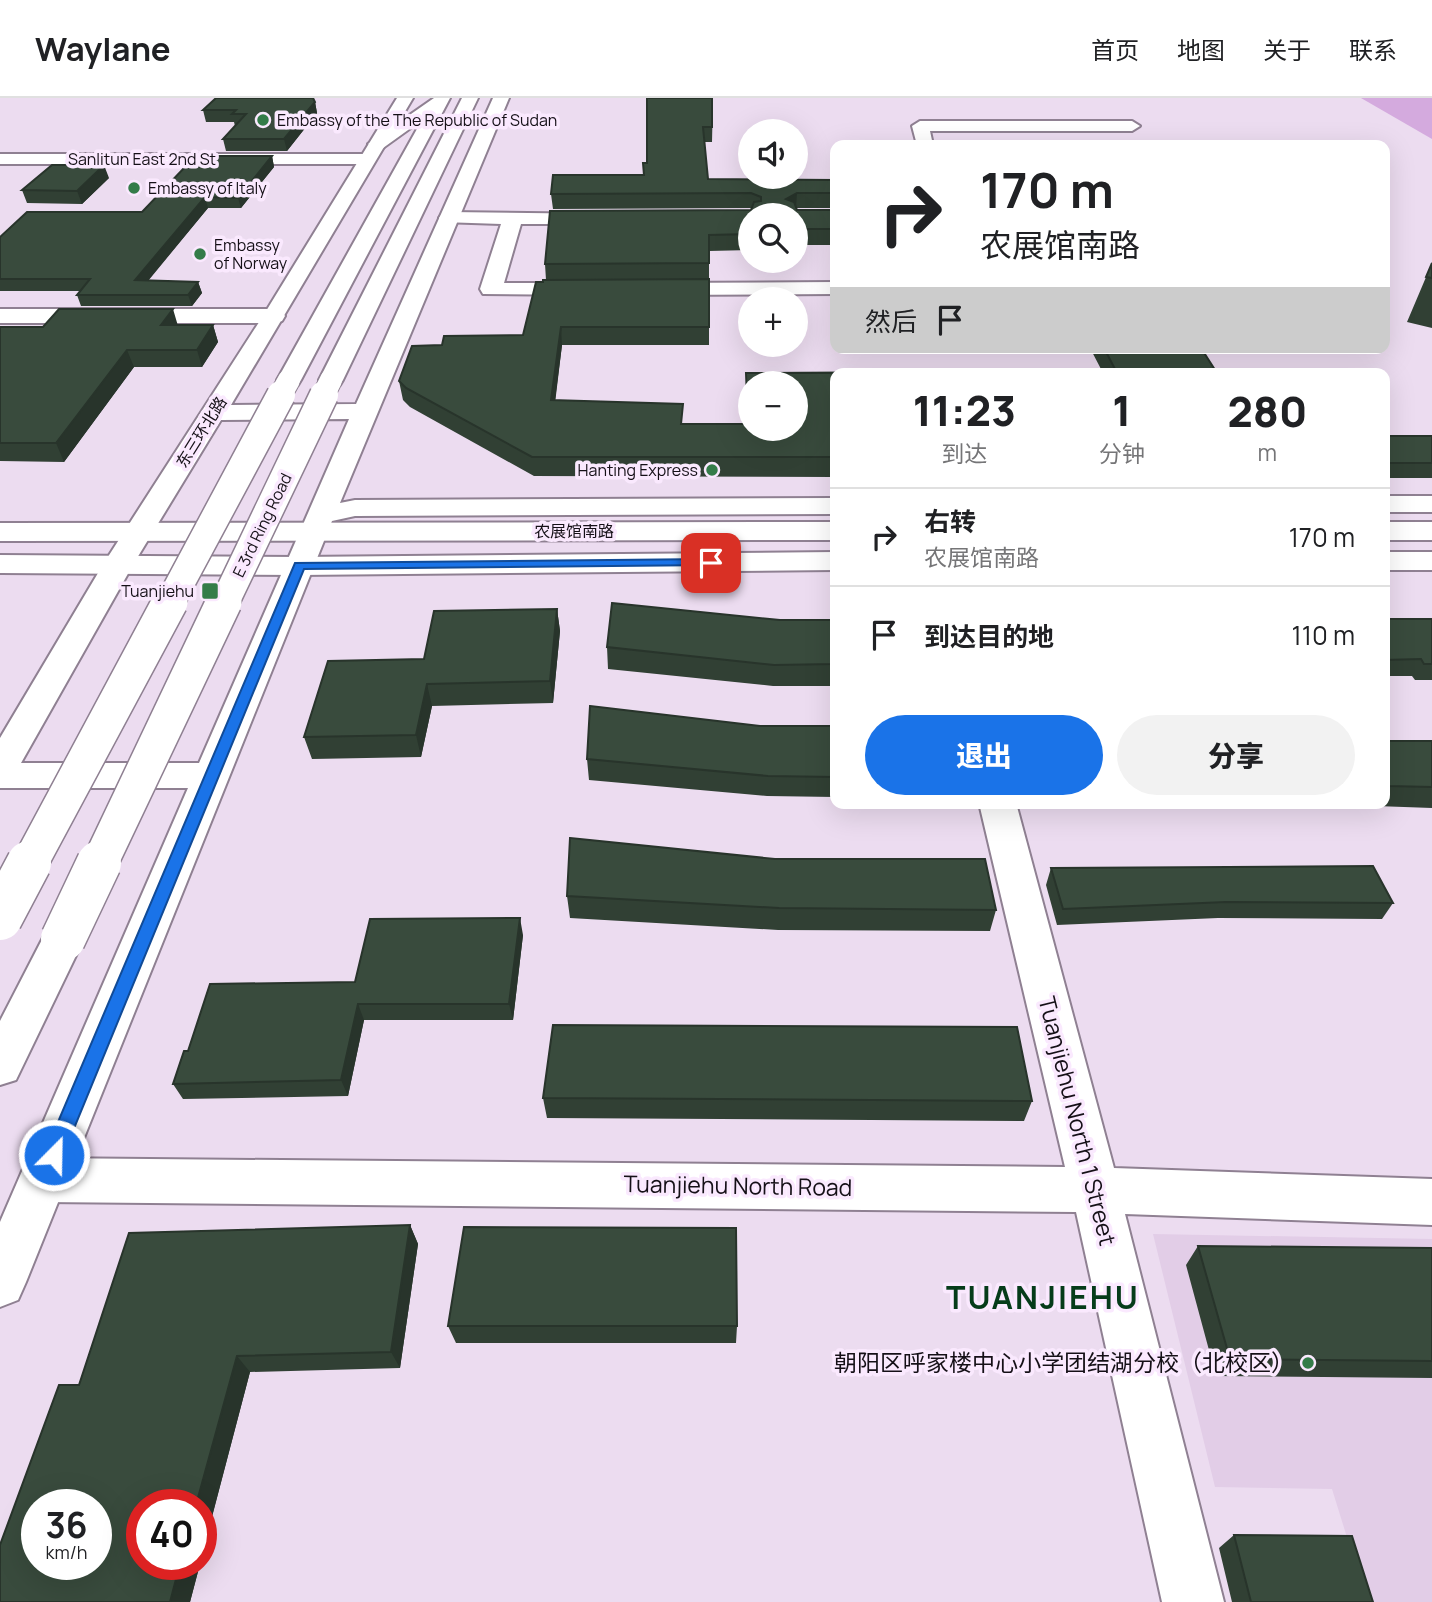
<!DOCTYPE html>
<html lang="zh">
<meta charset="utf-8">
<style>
:root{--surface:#fff;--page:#f2f2f2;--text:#202124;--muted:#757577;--line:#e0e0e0;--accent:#1a73e8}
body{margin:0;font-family:Manrope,"Noto Sans SC",sans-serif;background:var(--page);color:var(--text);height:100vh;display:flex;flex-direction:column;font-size:26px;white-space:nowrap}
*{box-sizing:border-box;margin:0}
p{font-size:23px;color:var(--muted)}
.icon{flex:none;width:38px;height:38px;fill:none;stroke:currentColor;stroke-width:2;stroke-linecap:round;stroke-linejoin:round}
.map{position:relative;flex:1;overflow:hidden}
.panel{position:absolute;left:830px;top:270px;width:560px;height:441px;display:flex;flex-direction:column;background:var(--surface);border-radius:14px;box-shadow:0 7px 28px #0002}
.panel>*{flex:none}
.top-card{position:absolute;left:830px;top:42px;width:560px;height:214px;border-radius:14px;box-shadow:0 7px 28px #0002;background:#fff;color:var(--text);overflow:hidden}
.fabs{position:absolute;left:738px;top:21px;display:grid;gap:14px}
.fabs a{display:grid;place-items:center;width:70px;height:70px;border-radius:50%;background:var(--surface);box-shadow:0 7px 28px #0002;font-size:35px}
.speed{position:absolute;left:21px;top:1391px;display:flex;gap:14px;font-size:35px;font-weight:700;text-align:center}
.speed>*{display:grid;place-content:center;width:91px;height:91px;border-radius:50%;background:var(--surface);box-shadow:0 7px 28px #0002;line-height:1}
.speed small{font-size:18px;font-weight:400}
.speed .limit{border:10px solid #d22;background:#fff;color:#111}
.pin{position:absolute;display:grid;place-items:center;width:60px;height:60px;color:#fff;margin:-30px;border-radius:14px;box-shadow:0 4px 10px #0006}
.me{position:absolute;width:77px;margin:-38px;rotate:23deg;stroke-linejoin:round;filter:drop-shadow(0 0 5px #0008)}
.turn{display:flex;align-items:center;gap:24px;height:147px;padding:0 35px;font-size:32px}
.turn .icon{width:91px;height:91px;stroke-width:2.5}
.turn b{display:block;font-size:49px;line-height:60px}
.then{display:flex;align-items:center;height:66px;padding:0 35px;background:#0003;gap:14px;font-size:26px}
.eta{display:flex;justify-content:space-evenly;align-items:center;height:119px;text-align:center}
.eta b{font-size:42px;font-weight:800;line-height:49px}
.primary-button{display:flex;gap:14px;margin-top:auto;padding:14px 35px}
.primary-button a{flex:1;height:80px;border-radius:42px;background:var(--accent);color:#fff;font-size:28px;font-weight:800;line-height:80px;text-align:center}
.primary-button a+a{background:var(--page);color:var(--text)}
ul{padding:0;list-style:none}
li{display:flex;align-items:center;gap:21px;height:98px;padding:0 35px;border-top:2px solid var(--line)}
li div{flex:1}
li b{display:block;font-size:26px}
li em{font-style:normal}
header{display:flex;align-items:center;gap:42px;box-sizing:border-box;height:98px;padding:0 35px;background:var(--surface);border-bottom:2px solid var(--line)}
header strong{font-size:33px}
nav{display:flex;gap:38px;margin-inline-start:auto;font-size:24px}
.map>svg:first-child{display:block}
.built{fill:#e2cde7}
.green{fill:#d4aade}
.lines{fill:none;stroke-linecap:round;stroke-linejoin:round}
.minor-casing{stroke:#8f8092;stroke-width:4}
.tertiary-casing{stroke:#8f8092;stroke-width:4}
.primary-casing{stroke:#8f8092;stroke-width:4}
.trunk-casing{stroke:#8f8092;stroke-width:4}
.minor{fill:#fff;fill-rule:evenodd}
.tertiary{fill:#fff;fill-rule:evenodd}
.primary{fill:#fff;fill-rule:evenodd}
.trunk{fill:#fff;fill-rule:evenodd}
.trunk-bridge-far3-casing{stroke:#8f8092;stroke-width:24;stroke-linecap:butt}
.trunk-bridge-far2-casing{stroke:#8f8092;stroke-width:31;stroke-linecap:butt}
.trunk-bridge-far1-casing{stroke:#8f8092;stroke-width:38;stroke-linecap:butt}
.trunk-bridge-casing{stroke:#8f8092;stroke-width:47;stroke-linecap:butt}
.trunk-bridge-far3{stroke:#fff;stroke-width:22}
.trunk-bridge-far2{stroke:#fff;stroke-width:28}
.trunk-bridge-far1{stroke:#fff;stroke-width:35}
.trunk-bridge{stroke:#fff;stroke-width:44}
.wall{fill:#314034}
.shaded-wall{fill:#28342b}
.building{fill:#394b3d;stroke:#28342b;stroke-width:2;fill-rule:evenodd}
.route{fill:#1a73e8;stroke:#114b97;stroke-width:2}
.poi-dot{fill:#347c49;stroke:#fae9fe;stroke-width:2.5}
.labels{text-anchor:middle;stroke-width:7;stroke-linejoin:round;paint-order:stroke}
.far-poi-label{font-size:16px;fill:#151017;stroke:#fae9fe;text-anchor:start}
.far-street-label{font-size:16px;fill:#151017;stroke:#fae9fe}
.near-street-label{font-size:23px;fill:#151017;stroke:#fae9fe}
.near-poi-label{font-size:23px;fill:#151017;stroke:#fae9fe;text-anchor:end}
.near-district-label{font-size:32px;font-weight:bold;letter-spacing:2px;fill:#063c1a;stroke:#fae9fe}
</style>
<header>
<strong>Waylane</strong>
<nav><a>首页</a><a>地图</a><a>关于</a><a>联系</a></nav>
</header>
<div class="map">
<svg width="1432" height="1504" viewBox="0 0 1432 1504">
<rect width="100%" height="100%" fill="#ecdcf0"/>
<path class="built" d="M1153 1136 1432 1141V1504H1367L1332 1391 1215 1389Z"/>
<path class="green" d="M1361 0H1432V41Z"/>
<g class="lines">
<g class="minor-casing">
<path id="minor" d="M920 23H1132L1140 28 1132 33H930L933 47H917L912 28Z
M0 56H367L376 61 367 66H0Z
M449 114 607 116 610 120 607 124 600 126H521L504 185H588L596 186 599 191 596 196 588 197 483 196 480 191 501 126 442 124 439 120 442 116Z
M835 184V196L658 197 650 196 647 191 650 186 658 185Z
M0 211H274L282 213 285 218 282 223 274 225H0Z
M979 705H1016L1114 1070 1432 1081V1127L1125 1116 1224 1504H1162L1076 1114 43 1104 26 1098 19 1082 26 1066 43 1060 1065 1069Z"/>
</g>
<g class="tertiary-casing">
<path id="tertiary" d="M397 0H413L231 307 356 306 493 0H509L340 405 355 402 835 400V416L355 418 332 423 26 1184 18 1202 0 1209V1124L188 690H0V640L104 465 263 218ZM349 321 199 665H21L134 465 221 322Z
M1384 398H1432V414H1384Z"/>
</g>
<g class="primary-casing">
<path id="primary" d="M835 424V442L0 443V425Z
M1384 424H1432V442H1384Z
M835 454V472L299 477 0 475V457L299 459Z
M1384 454H1432V472H1384Z"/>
</g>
<g class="trunk-casing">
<path id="trunk" d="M434 0H450L301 282 298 287 289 289 280 287 277 282 422 22 383 50 377 51 368 46Z
M462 0H478L343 282 340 287 331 289 322 287 319 282Z
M63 825 78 830 84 841 16 982 0 987V923L48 830Z"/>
</g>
<use href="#minor" class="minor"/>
<use href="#tertiary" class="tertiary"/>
<use href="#primary" class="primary"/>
<use href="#trunk" class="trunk"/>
<g class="trunk-bridge-far3-casing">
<path id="trunk-bridge-far3" d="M280 298 289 282
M323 298 331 282"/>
</g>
<g class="trunk-bridge-far2-casing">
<path id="trunk-bridge-far2" d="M169 506 281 297
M224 506 324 297"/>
</g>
<g class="trunk-bridge-far1-casing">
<path id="trunk-bridge-far1" d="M29 767 170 504
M99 767 224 504"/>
</g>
<g class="trunk-bridge-casing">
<path id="trunk-bridge" d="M0 820 29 765
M63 841 99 765"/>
</g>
<use href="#trunk-bridge-far3" class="trunk-bridge-far3"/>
<use href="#trunk-bridge-far2" class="trunk-bridge-far2"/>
<use href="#trunk-bridge-far1" class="trunk-bridge-far1"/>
<use href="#trunk-bridge" class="trunk-bridge"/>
</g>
<path class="wall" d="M713 0 712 44H704L708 81 835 82V110H796L797 112H835V147H805L804 152H796V117H751V152L709 153V247H562L555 302 683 326H747L746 275 1102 273 1090 250H1201L1217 275H835V379L534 378 410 309 403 302 399 283 442 247 523 237 543 184 546 182 545 166 751 112V110L553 111 551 96 643 77 647 65Z
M315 4 317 15 287 53H226L223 41 235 28 234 24H206L203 12Z
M272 58 274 69 241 110H208L148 182 198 184 202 195 192 208H81L77 197 80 193H0V139L142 114 199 69Z
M109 80 82 106 27 105 22 92Z
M1432 165V230L1407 224Z
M213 227 218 244 202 269H134L64 364 0 363V229Z
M1384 338H1432V380H1384Z
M557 511 560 533 553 605 432 608 421 659 312 661 304 639 424 561Z
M1384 521H1432V582H1415L1412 578H1384Z
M780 522H835V588H773L608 571 607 549Z
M760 628H835V699L767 698 589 682 587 661Z
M1384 643H1432V710L1376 708 1375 705H1384Z
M1051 770 1393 805 1382 821 1218 820 1057 827 1046 787Z
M567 798 996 812 990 833 778 832 570 820Z
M523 837 513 922H364L348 998 183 1001 173 986 188 953 355 884Z
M543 1000 1032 1003 1024 1023 547 1020Z
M410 1127 418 1146 400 1270 250 1274 201 1461V1407L142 1466H200L190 1504H0L79 1287Z
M1198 1148 1432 1150V1280L1216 1278 1186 1167Z
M448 1228H737L736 1245H456Z
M1234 1437 1373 1504H1232L1219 1450Z"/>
<path class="shaded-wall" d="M315 4 317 15 287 53 284 41Z
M272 58 274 69 241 110 238 100Z
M104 67 109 80 82 106 77 93Z
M797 95 796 110 786 101Z
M205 99 208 110 139 194 135 182Z
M198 184 202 195 192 208 188 197Z
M173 211 178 228 161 227Z
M213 227 218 244 202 269 197 252Z
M561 229 562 247 553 322 551 302Z
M127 252 134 269 64 364 56 345Z
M557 511 560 533 553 605 550 583Z
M427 586 432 608 421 659 416 637Z
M520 820 523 837 513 922 509 906Z
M358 906 364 922 348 998 341 982Z
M410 1127 418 1146 400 1270 391 1254Z
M237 1258 250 1274 201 1460V1407H196Z
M180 1466H200L190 1504H170Z"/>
<path class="building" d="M216 0H313L315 4 284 41H223L246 16H232L236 12H203Z
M647 0H712V29H703L708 81 835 82V95H797L786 101 794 104 797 112H835V131H805V136H796V117H751V136L709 137V165L545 166 550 113 751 112 754 104 761 103V99L751 95 551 96 553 77H644L643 65H647Z
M209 58H272L238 100 205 99 135 182 198 184 188 197H77L90 181H0V139L27 114H142L185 69H199Z
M52 67H104L77 93 22 92Z
M1432 165V180L1426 179Z
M709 181V229H561L551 302 683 306 681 326H748L746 275 1116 273 1104 250H1201L1217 275H835V359H532L406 290 399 283 412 248 442 247 444 238 523 237 536 184H543V182ZM751 285H796V331H751Z
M59 211H173L161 227H213L197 252H127L56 345H0V229H43Z
M1384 338H1432V365H1384Z
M612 505 780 522H835V566L774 567 607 549Z
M557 511 550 583 427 586 416 637 304 639 328 563 424 561 434 513Z
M1384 521H1432V566H1424L1421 561 1384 562Z
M590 608 760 628H835V679L768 678 587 661Z
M1384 643H1432V689L1388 688 1384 681Z
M570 740 775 761H985L996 812 779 810 567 798Z
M1373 768 1393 805 1226 804 1063 811 1051 770Z
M520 820 509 906H358L341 982 173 986 184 953H188L210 886 355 884 370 821Z
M553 927 1017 929 1032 1003 543 1000Z
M410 1127 391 1254 237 1258 196 1407H142V1466H180L170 1504H0V1447L59 1287H79L129 1135ZM37 1407H96V1466H37Z
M464 1129 736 1130 737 1228H448Z
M1198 1148 1432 1150V1263L1230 1261Z
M1234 1437 1352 1438 1373 1504H1251Z"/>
<path class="route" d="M711 461 715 462V467L304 471 63 1057 61 1063 54 1066 47 1063 44 1057 295 465Z"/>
<g class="poi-dot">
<circle cx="263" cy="22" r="7"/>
<circle cx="134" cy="90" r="7"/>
<circle cx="200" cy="156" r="7"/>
<circle cx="712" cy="372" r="7"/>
<rect x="201" y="484" width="18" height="18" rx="3.5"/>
<circle cx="1308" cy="1265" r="7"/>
</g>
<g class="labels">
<g class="far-poi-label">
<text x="277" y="28">Embassy of the The Republic of Sudan</text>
<text x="148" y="96">Embassy of Italy</text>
<text x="214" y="153">Embassy<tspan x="214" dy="18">of Norway</tspan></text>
<text x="698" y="378" text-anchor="end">Hanting Express</text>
<text x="194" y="499" text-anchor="end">Tuanjiehu</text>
</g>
<g class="far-street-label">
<text x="142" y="67">Sanlitun East 2nd St</text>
<text transform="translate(201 334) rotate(-58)" y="6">东三环北路</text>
<text transform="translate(262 427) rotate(-64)" y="6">E 3rd Ring Road</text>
<text x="574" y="439">农展馆南路</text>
</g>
<g class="near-street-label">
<text transform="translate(1077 1023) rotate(76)" y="8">Tuanjiehu North 1 Street</text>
<text transform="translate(738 1088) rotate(1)" y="8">Tuanjiehu North Road</text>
</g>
<g class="near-poi-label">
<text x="1294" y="1273">朝阳区呼家楼中心小学团结湖分校（北校区）</text>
</g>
<g class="near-district-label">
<text x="1043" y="1211">TUANJIEHU</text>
</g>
</g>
</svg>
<div class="fabs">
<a><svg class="icon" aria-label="sound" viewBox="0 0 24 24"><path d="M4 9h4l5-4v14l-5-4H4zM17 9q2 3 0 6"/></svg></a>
<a><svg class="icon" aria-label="search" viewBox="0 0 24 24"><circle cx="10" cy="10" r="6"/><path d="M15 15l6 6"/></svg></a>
<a>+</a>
<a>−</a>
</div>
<div class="speed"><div>36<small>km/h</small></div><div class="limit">40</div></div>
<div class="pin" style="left:711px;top:465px;background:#d93025"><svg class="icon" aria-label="arrive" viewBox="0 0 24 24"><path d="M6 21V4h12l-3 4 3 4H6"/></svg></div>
<svg class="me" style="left:54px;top:1057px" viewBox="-20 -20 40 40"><circle r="17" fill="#1a73e8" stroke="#fff" stroke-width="3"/><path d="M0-11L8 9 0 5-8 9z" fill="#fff"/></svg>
<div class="top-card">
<div class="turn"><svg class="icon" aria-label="right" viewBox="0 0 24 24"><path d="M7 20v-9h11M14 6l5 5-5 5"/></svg><div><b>170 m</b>农展馆南路</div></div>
<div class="then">然后<svg class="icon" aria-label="arrive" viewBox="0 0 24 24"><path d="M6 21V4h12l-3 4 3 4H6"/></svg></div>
</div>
<section class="panel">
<div class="eta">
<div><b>11:23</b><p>到达</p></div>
<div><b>1</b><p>分钟</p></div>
<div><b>280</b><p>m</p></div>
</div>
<ul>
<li><svg class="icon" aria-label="right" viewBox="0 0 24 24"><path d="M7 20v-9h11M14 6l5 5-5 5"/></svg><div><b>右转</b><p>农展馆南路</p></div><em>170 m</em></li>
<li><svg class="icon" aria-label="arrive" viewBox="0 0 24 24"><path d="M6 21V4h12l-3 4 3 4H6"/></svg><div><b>到达目的地</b></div><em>110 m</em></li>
</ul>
<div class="primary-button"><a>退出</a><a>分享</a></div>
</section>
</div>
